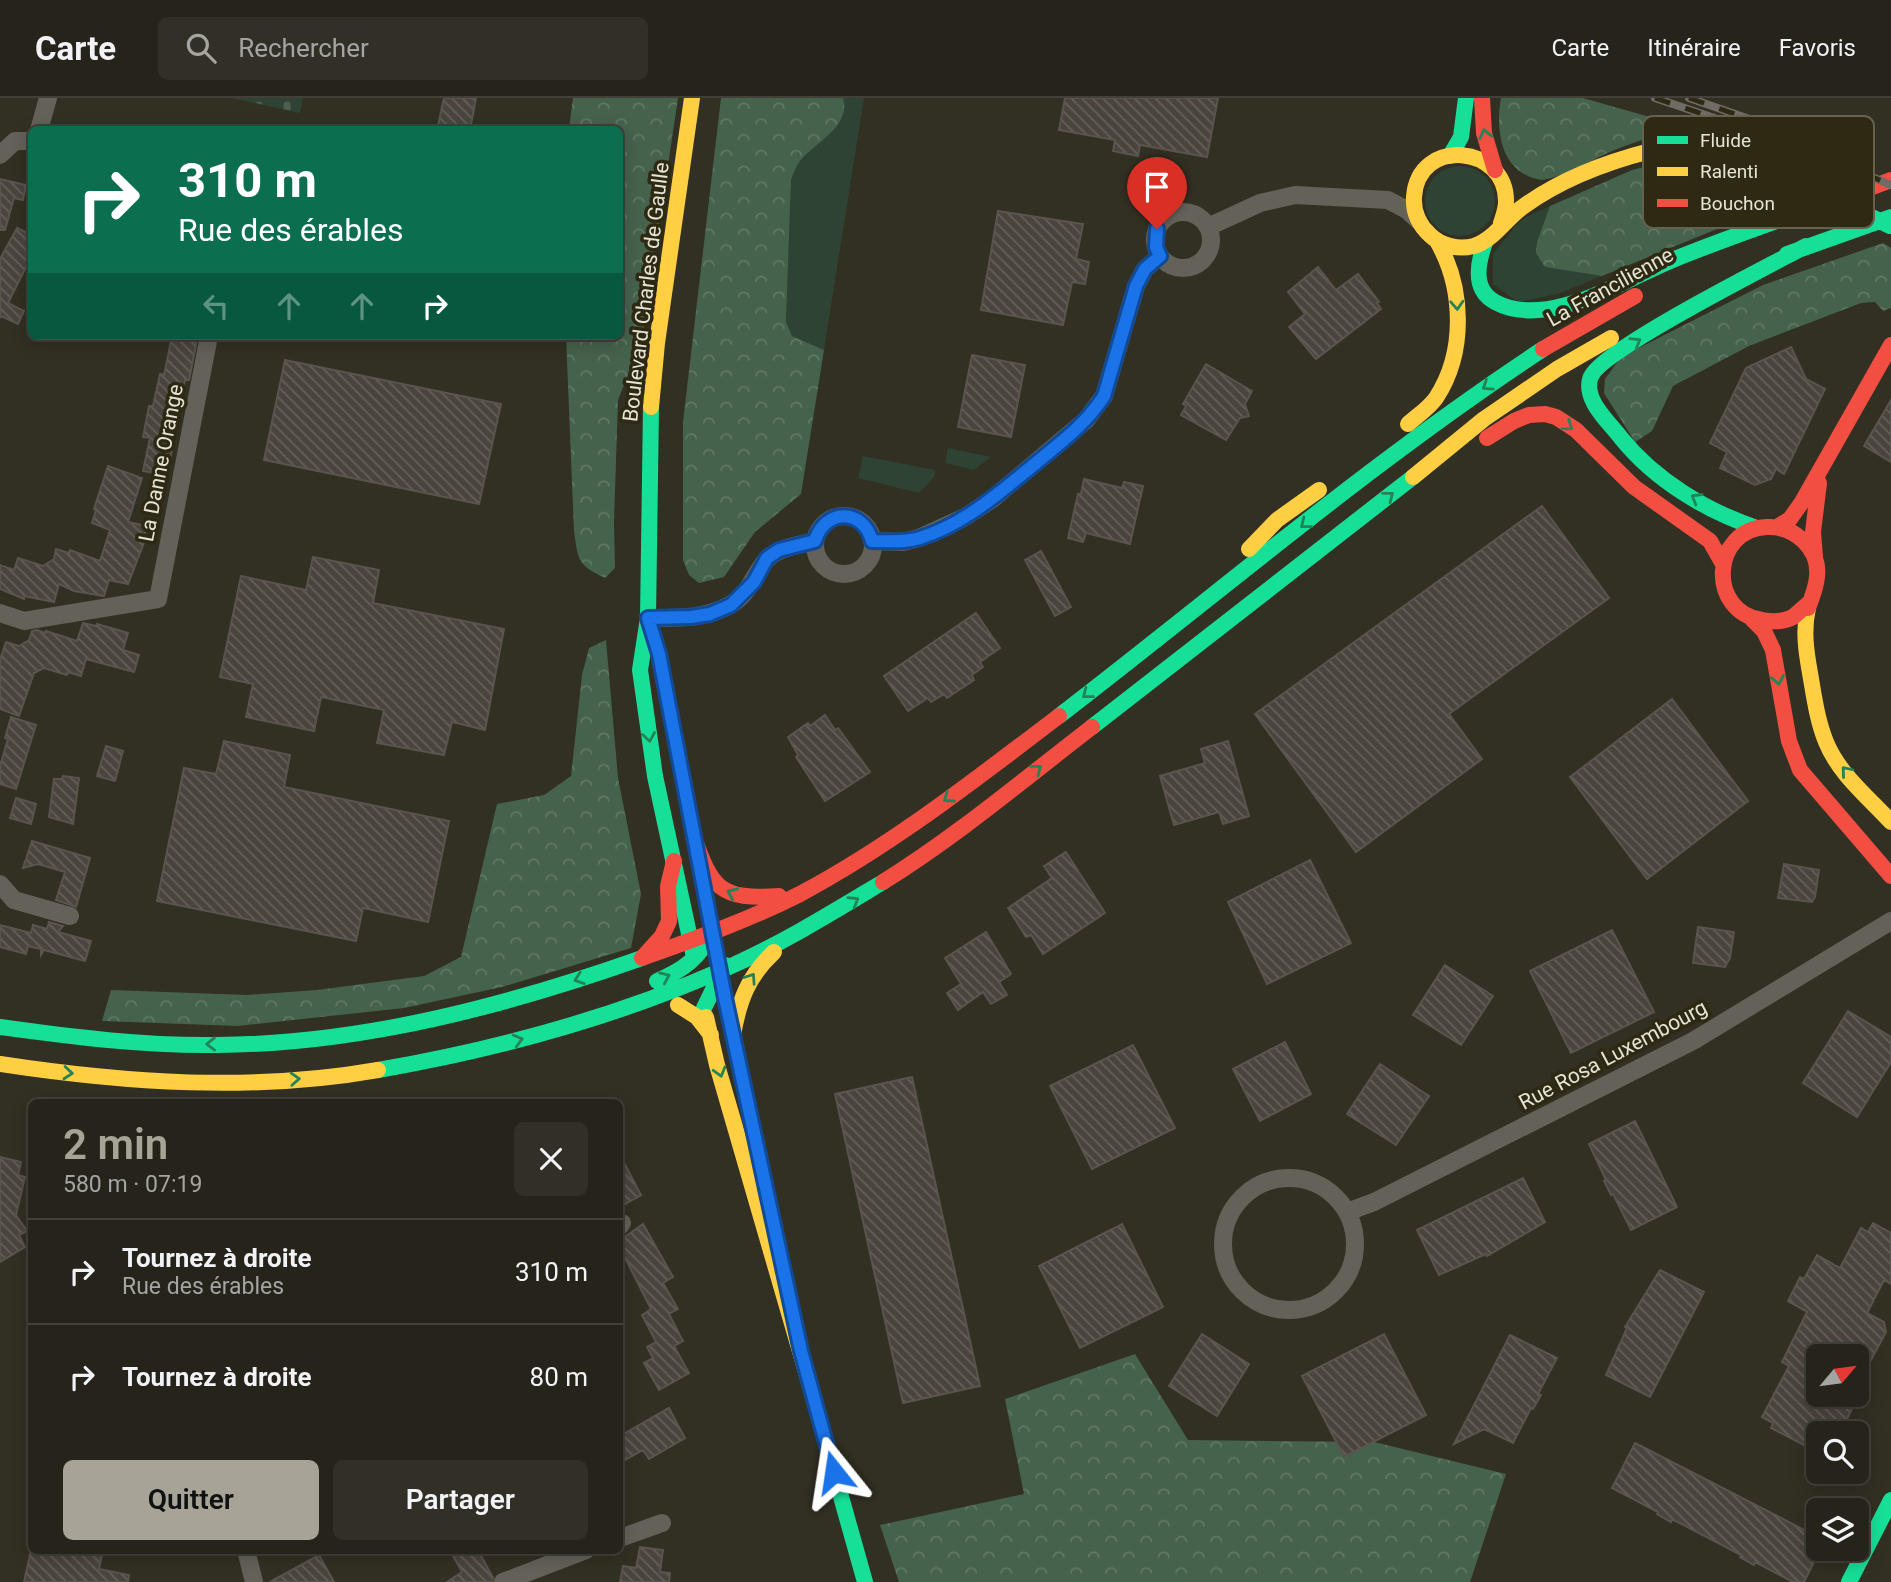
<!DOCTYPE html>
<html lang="fr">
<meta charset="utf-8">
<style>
:root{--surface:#26231a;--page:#322f27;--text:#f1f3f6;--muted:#a4a4a2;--line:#424039;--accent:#a7a497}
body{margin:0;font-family:Roboto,sans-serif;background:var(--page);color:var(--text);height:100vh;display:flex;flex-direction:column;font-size:26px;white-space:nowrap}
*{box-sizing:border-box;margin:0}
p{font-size:23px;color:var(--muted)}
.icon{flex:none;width:38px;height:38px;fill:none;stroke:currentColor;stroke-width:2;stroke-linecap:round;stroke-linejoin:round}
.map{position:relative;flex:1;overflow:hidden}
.side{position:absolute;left:28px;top:1001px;width:595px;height:455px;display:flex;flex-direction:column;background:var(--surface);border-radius:10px;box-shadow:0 4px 18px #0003,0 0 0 2px var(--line)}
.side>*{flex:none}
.banner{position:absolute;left:28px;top:28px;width:595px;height:214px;border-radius:10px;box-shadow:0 4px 18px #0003,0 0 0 2px var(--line);background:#0b6e4f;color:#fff;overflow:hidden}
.needle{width:46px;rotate:61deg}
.buttons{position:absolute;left:1806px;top:1246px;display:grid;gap:14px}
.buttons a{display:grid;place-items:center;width:63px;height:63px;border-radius:10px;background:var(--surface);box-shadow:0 4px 18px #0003,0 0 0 2px var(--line);font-size:35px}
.pin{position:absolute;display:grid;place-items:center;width:60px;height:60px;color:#fff;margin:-72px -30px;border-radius:50% 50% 50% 0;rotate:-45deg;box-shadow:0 0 7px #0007}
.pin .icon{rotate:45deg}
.me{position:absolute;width:77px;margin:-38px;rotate:345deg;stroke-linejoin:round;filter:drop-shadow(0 0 5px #0008)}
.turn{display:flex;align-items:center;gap:24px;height:147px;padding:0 35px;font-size:32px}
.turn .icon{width:91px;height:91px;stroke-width:2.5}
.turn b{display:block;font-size:49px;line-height:60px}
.lanes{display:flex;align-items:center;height:66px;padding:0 35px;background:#0003;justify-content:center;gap:35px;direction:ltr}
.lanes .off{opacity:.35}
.round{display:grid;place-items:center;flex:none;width:74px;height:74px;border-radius:10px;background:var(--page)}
.summary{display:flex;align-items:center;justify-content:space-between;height:119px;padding:0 35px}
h1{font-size:42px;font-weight:600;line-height:52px;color:var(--accent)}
.action{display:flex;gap:14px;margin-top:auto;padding:14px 35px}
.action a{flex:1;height:80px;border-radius:10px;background:var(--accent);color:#111;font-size:28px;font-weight:600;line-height:80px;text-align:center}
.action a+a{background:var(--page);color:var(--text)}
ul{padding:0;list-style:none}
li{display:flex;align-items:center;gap:21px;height:105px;padding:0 35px;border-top:2px solid var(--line)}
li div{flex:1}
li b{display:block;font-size:26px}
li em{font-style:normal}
header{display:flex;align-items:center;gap:42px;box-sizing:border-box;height:98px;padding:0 35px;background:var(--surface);border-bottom:2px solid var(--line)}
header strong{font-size:33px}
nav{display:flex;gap:38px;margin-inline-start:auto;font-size:24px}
.search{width:490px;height:63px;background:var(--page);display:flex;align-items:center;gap:18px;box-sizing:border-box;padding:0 24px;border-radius:10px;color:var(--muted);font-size:26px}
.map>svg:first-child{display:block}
.green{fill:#2f4334}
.forest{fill:url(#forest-crowns)}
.cemetery{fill:url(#cemetery-stones)}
.building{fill:url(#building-back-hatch);stroke:#59544d;stroke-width:2}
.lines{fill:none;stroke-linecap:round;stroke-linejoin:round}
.street{stroke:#636158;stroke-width:18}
.fast{stroke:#16e098;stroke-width:16}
.slow{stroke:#ffcf43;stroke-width:16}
.jam{stroke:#f24e42;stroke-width:16}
.rail-casing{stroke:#6e6c64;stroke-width:8}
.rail{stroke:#2e2913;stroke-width:5;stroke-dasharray:16;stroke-linecap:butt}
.oneway{stroke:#228456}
.route-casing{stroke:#114b97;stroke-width:18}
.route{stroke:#1a73e8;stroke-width:12}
.labels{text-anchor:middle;stroke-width:7;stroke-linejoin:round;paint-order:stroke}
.street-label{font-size:21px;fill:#e6e3d5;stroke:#2e2913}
.key{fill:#2e2913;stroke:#65614d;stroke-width:2}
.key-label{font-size:19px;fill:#e6e3d5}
</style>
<header>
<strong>Carte</strong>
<div class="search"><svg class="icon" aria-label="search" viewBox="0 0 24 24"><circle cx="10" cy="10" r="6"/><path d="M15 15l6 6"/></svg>Rechercher</div>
<nav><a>Carte</a><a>Itinéraire</a><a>Favoris</a></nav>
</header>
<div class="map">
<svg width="1891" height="1484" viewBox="0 0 1891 1484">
<defs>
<pattern id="forest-crowns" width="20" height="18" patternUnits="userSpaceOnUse" patternTransform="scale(1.75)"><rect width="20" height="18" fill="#45624d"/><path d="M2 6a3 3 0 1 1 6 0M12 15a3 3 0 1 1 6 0" fill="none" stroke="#607866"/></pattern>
<pattern id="cemetery-stones" width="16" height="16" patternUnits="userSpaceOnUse" patternTransform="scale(1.75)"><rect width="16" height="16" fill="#2f4334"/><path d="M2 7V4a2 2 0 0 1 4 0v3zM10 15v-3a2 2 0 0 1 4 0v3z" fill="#4d5e50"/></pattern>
<pattern id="building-back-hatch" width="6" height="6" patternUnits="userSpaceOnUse" patternTransform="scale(1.75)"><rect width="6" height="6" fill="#4b443e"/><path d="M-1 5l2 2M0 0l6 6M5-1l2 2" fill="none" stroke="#655f59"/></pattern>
</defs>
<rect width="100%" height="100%" fill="#322f23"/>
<path class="green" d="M843 0H864L824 252 792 238 786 224 791 82C793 77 795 71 798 66 812 45 852 30 843 0Z
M1425 103a35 35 0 1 1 70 0a35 35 0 1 1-70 0Z
M1550 108 1537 144 1545 169 1602 178 1558 196 1518 204 1493 186V156L1516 127 1526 119Z
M948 350 991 359 974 372 945 365Z
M863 358 935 372V378L919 395 858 380Z"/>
<path class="forest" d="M573 0H678L642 242 618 302 614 423 615 470 605 480C578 467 578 463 574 433L566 238H620V32L569 31Z
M721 0H843C852 30 812 45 798 66 795 71 793 77 791 82L786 224 792 238 824 252 801 396 755 434 724 479 699 485 689 477 683 462V324Z
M1501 0H1583L1685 29C1661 37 1635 43 1612 53 1594 61 1565 78 1547 81 1540 83 1532 80 1526 77 1499 64 1496 27 1501 0Z
M1669 63C1720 62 1747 76 1792 98L1788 102 1602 178 1545 169 1536 155 1537 144 1550 108 1632 72Z
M1883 145 1891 150V210L1883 213 1875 204 1861 205 1749 248 1673 288 1652 333 1635 344 1604 295 1605 281 1621 259 1763 187Z
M606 542 618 680 641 796 631 850 502 889 404 910 238 928 102 923 111 892 247 897 317 892 424 878 461 859 497 706 544 697 571 678 582 577 589 550Z
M1135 1256 1188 1342 1374 1344 1506 1376 1470 1484H899L880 1427 1024 1396 1005 1301Z"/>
<path class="cemetery" d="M232 0H303L300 15Z"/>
<path class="building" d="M444 0H476L470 32H437Z
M1065 0H1218L1207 59 1140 47 1138 58 1113 53 1115 42 1059 32Z
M0 81 26 87 23 102 14 100 5 132H0Z
M998 113 1083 126 1076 161 1089 164 1085 186 1072 184 1063 227 981 212Z
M17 130 32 137V157L8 205 24 213 18 226 1 218 0 220V161Z
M1318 169 1336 192 1358 176 1379 204 1377 205 1381 211 1316 261 1289 229 1305 216 1288 194Z
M172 238H195L194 242H197L189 282H185L181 306 177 305 168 344 173 346 167 377 143 373 150 340 143 339 149 308H153L160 276 164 277Z
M1791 249 1806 281 1825 291 1784 376 1776 371 1771 381 1755 387 1720 370 1727 354 1710 345 1746 270Z
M972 257 1025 267 1011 339 958 329Z
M285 262 501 306 479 406 264 362Z
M1206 266 1252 293 1245 306 1249 318 1240 320 1226 342 1181 317 1186 308 1183 306Z
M1891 302V364L1864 348Z
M108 368 142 380 128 424 147 428 143 441 145 442 128 486 109 482 104 498 74 493 59 486 54 504 24 498V501L0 491V467L14 472 18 460 43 468 54 461 56 451 69 455 70 452 100 463 110 432 92 425 96 412 94 411Z
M1084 381 1122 390 1124 384 1143 388 1130 446 1086 435 1083 444 1068 440 1078 396H1081Z
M1542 408 1609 500 1449 616 1482 661 1356 754 1255 616Z
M1041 453 1071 509 1055 518 1025 462Z
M313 459 379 472 373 505 504 531 485 632 452 624 444 657 377 645 384 612 321 599 314 633 246 619 253 586 220 579 241 478 306 492Z
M976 515 1000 550 980 564 983 569 972 577 974 582 947 600 944 596 931 604 928 600 908 613 884 578Z
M83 525 96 528 97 526 128 535 123 552 139 557 134 574 86 561 81 578 68 574 67 577 44 570 34 575 19 618 0 611V562L6 544 19 548 29 542 32 533 37 532 45 535 46 533 77 543Z
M1672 601 1748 703 1647 781 1570 679Z
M825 617 835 632 838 630 870 674 825 703 796 659 798 657 788 639 808 625 810 628Z
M11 619 36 627 16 691 0 686V668L8 641 5 640Z
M224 643 290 657 284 689 449 723 428 824 363 810 356 843 157 803 184 670 216 676Z
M1228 643 1249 718 1223 726 1219 714 1174 727 1160 678 1205 665 1201 651Z
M106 648 123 653 115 683 97 678Z
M63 678 79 680 73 726 49 719 54 681H62Z
M16 700 36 706 31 726 10 720Z
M32 743 90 760 76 809 56 802 65 774 38 766 23 770Z
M1066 754 1105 815 1043 856 1031 837 1026 839 1008 810 1052 780 1044 768Z
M1310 762 1351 845 1267 886 1228 804Z
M1784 766 1819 772 1815 799 1812 804 1778 800Z
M49 824 63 828 58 834 91 843 85 863 44 852 41 857V851L28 848 26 856 0 849V827L31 835 33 827 47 831Z
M1698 829 1734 834 1730 860 1725 869 1693 865Z
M1612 832 1654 914 1571 955 1530 873Z
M986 834 1011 876 999 884 1007 897 991 906 983 894 958 912 947 895 961 886 945 860Z
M1445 867 1493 898 1461 947 1413 917Z
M1848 913 1891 939V964L1857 1019 1803 985Z
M1285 944 1311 996 1260 1023 1233 971Z
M1133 947 1175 1030 1092 1071 1050 988Z
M1380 966 1429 998 1396 1047 1347 1016Z
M912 979 980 1288 903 1305 835 996Z
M1635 1023 1677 1109 1631 1132 1613 1096 1611 1097 1604 1083 1606 1082 1589 1046Z
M620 1057 641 1097 620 1109Z
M0 1059 21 1064 18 1077 25 1079 16 1117 27 1133 19 1137 25 1149 0 1164Z
M1523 1080 1545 1124 1487 1158 1486 1156 1439 1177 1417 1132Z
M1873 1125 1891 1135V1186L1884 1182 1867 1215 1884 1224 1886 1234 1857 1288V1258H1818V1297H1859L1840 1335H1818L1812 1351 1771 1330 1773 1325 1762 1319 1789 1268 1782 1264 1807 1214 1788 1203 1800 1179 1804 1181 1817 1157 1840 1170 1861 1130 1868 1134Z
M643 1126 673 1179 663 1185 678 1211 669 1216 683 1243 674 1248 689 1275 659 1292 644 1265 653 1260 647 1249 656 1244 642 1217 651 1211 620 1150V1139L626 1138Z
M1122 1126 1163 1209 1080 1250 1039 1168Z
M1660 1172 1704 1194 1650 1299 1606 1277 1627 1230 1625 1229Z
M1202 1236 1249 1266 1217 1318 1169 1288Z
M1384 1236 1426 1317 1344 1359 1302 1278Z
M1510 1237 1557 1260 1538 1296 1541 1297 1533 1311 1531 1310 1513 1345 1484 1331 1454 1346Z
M669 1310 685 1340 649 1361 643 1352 620 1365V1338Z
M1635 1345 1818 1439V1456L1804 1484H1793L1755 1464 1754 1467 1740 1459 1741 1457 1672 1421 1671 1424 1657 1416 1658 1414 1612 1390Z
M640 1449 663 1452 660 1474 670 1475 669 1484H620L623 1468 636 1470Z
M31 1452H103L99 1471 129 1477 128 1484H24Z
M450 1452H478L493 1480 492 1484H447L462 1474Z
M319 1457 334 1484H270Z"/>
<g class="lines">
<path class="street" d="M39 32 48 0
M0 57 15 43H32
M1155 142a28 28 0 1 1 56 0a28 28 0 1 1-56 0Z
M1208 129 1260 105 1295 97 1388 102 1407 112 1418 122
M815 447a29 29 0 1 1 58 0a29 29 0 1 1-58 0Z
M872 443 903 444 919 440 965 419 991 402 1086 322 1104 298 1136 188 1145 171 1160 158
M0 515 24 523 158 501 209 238
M648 520C675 520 704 521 728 508 751 497 754 473 769 459 781 449 800 447 815 443
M0 786 14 802 70 818
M1223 1146a66 66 0 1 1 132 0a66 66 0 1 1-132 0Z
M1347 1114 1374 1104 1693 943 1891 823
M620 1128 622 1125
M620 1440 662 1425
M246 1452 254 1484
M503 1484 586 1452"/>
<path class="fast" d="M1650 53 1684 47 1701 46 1723 49 1755 62 1890 128
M1450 58 1461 39 1466 0
M1486 142C1478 163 1471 191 1495 204 1546 232 1622 183 1670 163 1716 144 1763 128 1810 111
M1787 156 1891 119
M651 309 648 520 640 572 655 678 694 859
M1757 430C1706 413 1655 382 1621 340 1609 324 1584 303 1590 281 1596 254 1773 166 1806 148
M650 524 659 556 725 900 758 1051
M1059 618C1219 495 1374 362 1543 251
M1092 629 1413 379
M657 883C683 872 700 860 712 834
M704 910 725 867
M0 929C72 939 144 948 217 947 362 946 506 908 642 860
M378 972C499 951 617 919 729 869 783 845 833 814 883 784
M804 1267 865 1484
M1849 1484 1891 1402"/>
<path class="slow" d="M1501 125C1503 119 1506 111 1506 104 1507 47 1418 38 1414 99 1413 114 1419 127 1430 137 1441 148 1459 152 1474 148 1494 142 1507 119 1524 108 1560 82 1607 64 1650 53
M1557 271 1611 240
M651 309 657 245 692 0
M1408 326C1417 318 1429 310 1436 300 1466 254 1464 190 1437 143
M1413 379 1484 321 1557 271
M1249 451 1277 422 1319 392
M1808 510C1803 532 1806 553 1810 575 1814 598 1817 622 1826 644 1839 676 1868 699 1891 724
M678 907 697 919 711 937
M706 919 717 967 804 1267
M733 937C739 903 748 878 774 854
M0 966C125 985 253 994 378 972"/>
<path class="jam" d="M1482 0 1484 35 1495 72
M1791 120 1891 82
M1543 251 1635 198
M1487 340 1514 323 1529 317 1545 316 1556 319 1576 332 1634 389 1710 443 1723 466
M1777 429 1790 421 1802 404 1891 247
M1815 459 1813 434 1819 385
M1808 510C1812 500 1816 490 1817 479 1820 451 1795 428 1767 429 1711 431 1707 514 1762 522 1772 524 1783 524 1793 519 1798 515 1804 509 1809 505
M1752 521 1764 533 1773 552 1789 643 1800 672 1891 778
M693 737C712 791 720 802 779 798
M883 784C957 738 1023 682 1092 629
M643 859 662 838 669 823 668 788 674 763
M642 860C695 841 749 822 800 796 892 747 976 681 1059 618"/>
<g class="rail-casing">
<path id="rail" d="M1655 0 1812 53 1891 87
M1689 0 1758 24"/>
</g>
<use href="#rail" class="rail"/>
</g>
<defs><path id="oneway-chevron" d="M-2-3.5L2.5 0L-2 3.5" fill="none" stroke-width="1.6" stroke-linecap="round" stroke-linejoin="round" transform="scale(1.75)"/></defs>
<g class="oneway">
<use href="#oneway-chevron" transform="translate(1485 36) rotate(-102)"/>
<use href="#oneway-chevron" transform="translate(1457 207) rotate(87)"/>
<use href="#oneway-chevron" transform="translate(1636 244) rotate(-31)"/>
<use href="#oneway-chevron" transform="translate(1487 288) rotate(146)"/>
<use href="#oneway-chevron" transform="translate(1568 328) rotate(36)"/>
<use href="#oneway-chevron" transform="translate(1389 398) rotate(-38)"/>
<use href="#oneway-chevron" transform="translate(1696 400) rotate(-149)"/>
<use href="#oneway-chevron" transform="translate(1305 426) rotate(142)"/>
<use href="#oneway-chevron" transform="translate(1778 582) rotate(80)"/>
<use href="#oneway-chevron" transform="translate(1087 596) rotate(142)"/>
<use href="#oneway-chevron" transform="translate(649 639) rotate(81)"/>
<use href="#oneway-chevron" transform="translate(1037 671) rotate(-38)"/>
<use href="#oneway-chevron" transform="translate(1846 673) rotate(-130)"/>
<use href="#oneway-chevron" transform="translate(948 700) rotate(145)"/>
<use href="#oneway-chevron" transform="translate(732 795) rotate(-156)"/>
<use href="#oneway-chevron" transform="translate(854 803) rotate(-31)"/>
<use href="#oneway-chevron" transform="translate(665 879) rotate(-24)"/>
<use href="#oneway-chevron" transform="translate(751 880) rotate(-56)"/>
<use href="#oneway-chevron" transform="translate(579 881) rotate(161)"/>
<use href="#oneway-chevron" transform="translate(518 942) rotate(-15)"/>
<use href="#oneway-chevron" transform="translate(211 946) rotate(179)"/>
<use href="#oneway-chevron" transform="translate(720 974) rotate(74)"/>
<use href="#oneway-chevron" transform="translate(68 975) rotate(5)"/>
<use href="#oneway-chevron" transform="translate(295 981) rotate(-3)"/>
</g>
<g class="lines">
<g class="route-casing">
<path id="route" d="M834 1374 801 1253 725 900 659 556 648 520 691 519 710 516 731 507 754 484 767 460 779 452 815 443C825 410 863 410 872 443 888 443 904 445 920 440 965 426 1000 394 1036 365 1061 344 1086 326 1104 298L1136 188 1145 171 1160 158 1156 149 1157 131"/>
</g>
<use href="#route" class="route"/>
</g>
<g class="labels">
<g class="street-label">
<text transform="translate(1610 189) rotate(-29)" y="7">La Francilienne</text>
<text transform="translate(646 194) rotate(-83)" y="7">Boulevard Charles de Gaulle</text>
<text transform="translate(161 365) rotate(-79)" y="7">La Danne Orange</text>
<text transform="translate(1613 957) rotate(-28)" y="7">Rue Rosa Luxembourg</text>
</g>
</g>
<rect x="1643" y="18" width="231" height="112" rx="10" class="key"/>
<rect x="1657" y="38" width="31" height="8" fill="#16e098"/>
<rect x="1657" y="69" width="31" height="9" fill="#ffcf43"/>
<rect x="1657" y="101" width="31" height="8" fill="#f24e42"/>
<g class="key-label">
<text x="1700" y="49">Fluide</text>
<text x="1700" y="80">Ralenti</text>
<text x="1700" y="112">Bouchon</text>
</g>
</svg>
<div class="buttons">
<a><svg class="needle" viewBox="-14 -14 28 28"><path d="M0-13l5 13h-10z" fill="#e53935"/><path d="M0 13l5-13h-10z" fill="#a4a4a2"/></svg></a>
<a><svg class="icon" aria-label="search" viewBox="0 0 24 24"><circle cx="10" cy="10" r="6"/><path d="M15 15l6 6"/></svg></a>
<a><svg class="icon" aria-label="layers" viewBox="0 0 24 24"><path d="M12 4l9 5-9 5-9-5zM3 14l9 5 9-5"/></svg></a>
</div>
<div class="pin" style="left:1157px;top:131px;background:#d93025"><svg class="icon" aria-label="arrive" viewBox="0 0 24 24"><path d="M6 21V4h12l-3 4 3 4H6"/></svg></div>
<svg class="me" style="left:834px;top:1374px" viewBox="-20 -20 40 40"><path d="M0-17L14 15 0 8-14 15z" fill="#1a73e8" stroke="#fff" stroke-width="4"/></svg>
<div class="banner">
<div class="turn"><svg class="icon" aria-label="right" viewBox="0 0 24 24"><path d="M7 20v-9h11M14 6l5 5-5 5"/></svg><div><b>310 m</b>Rue des érables</div></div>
<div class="lanes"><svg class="icon off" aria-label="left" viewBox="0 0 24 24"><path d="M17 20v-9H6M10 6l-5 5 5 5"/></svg><svg class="icon off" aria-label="ahead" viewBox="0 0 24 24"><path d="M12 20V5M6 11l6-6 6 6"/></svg><svg class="icon off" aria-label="ahead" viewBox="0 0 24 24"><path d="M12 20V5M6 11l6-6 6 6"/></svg><svg class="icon" aria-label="right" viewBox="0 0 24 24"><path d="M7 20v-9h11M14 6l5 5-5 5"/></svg></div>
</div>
<section class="side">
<div class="summary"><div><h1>2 min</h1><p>580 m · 07:19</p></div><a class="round"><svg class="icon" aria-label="close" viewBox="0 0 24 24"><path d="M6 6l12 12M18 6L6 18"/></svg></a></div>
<ul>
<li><svg class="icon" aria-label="right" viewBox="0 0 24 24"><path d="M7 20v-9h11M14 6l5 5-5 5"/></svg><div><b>Tournez à droite</b><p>Rue des érables</p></div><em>310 m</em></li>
<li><svg class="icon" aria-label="right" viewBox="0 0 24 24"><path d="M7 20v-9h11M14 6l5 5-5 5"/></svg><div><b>Tournez à droite</b></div><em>80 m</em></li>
</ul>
<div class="action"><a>Quitter</a><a>Partager</a></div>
</section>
</div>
